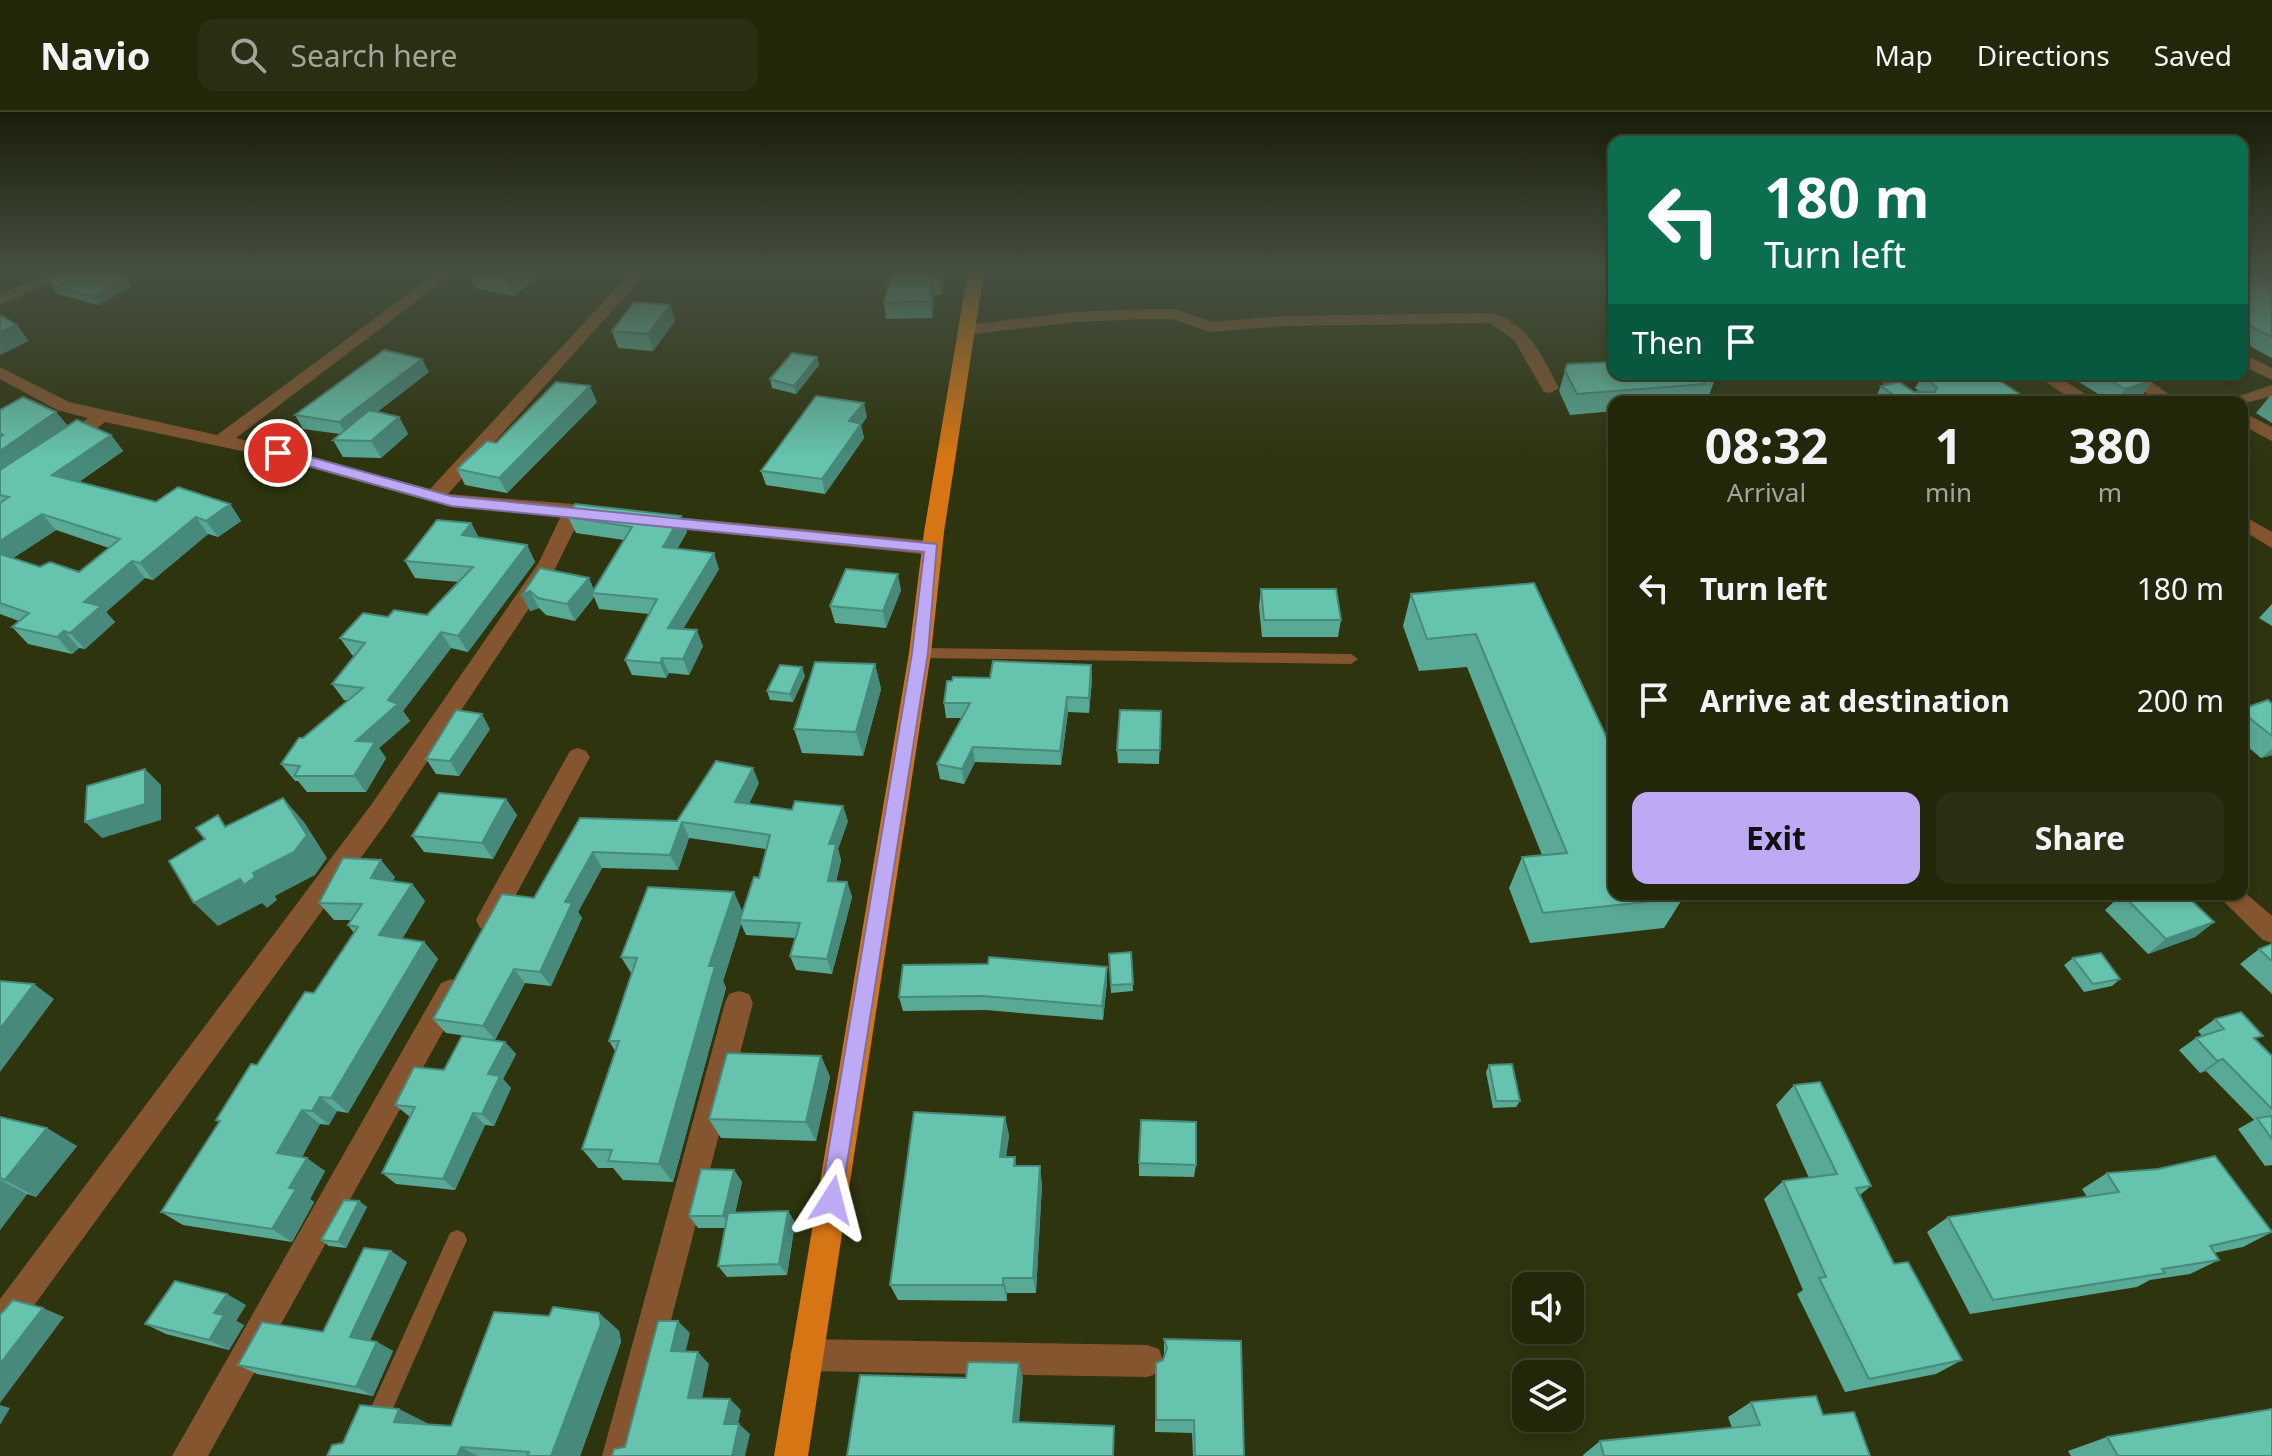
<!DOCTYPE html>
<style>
:root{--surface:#22270a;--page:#2a2f13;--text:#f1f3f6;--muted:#a2a59c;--line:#3f442b;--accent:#bea9f5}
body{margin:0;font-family:"Noto Sans",sans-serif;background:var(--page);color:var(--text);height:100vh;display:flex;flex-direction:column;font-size:30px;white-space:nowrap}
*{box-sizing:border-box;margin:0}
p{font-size:26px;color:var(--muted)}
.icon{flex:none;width:44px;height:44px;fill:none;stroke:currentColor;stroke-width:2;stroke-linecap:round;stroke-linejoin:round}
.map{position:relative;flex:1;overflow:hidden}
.side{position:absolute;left:1608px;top:284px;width:640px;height:504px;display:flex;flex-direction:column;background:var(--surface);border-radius:16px;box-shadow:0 4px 12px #0003,0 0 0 2px var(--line)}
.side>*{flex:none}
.top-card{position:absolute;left:1608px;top:24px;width:640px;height:244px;border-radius:16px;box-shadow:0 4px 12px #0003,0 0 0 2px var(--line);background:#0b6e4f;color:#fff;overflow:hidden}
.buttons{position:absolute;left:1512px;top:1160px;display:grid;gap:16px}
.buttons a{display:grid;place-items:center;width:72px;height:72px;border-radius:16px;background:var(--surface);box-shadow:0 4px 12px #0003,0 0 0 2px var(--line);font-size:40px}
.pin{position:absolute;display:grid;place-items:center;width:68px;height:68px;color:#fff;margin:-34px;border:4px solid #fff;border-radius:50%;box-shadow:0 2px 8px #0007}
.me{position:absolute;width:88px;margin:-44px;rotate:9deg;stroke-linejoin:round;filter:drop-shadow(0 0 6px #0008)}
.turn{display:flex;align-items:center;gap:28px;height:168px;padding:0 24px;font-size:36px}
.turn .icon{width:104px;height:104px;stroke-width:2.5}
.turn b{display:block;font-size:56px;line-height:68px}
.then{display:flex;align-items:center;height:76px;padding:0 24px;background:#0003;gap:16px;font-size:30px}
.eta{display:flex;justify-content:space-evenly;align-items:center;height:136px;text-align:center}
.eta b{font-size:48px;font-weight:700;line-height:56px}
.button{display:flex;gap:16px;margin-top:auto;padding:16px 24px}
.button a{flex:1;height:92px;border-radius:16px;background:var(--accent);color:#111;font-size:32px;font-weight:700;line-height:92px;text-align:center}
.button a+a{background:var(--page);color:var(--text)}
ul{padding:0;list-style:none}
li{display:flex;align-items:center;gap:24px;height:112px;padding:0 24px}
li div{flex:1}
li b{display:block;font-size:30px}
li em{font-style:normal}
header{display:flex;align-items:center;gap:48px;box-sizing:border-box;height:112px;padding:0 40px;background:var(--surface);border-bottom:2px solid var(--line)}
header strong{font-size:38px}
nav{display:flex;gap:44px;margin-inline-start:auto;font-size:28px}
.search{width:560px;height:72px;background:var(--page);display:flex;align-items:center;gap:20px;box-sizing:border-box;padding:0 28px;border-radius:16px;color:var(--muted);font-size:30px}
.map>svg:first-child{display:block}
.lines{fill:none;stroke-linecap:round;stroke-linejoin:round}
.lane{fill:#855530;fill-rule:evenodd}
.street{fill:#855530;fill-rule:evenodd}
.primary{fill:#d77514;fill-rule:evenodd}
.wall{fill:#58a996;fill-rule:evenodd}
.shaded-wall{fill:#47897a}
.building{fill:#66c4ae;stroke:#47897a;stroke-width:2}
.route{fill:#bea9f5;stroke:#7c6e9f;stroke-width:2}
</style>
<header>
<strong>Navio</strong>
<div class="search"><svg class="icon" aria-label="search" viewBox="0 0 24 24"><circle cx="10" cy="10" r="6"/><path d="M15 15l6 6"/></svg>Search here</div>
<nav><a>Map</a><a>Directions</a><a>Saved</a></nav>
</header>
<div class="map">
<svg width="2272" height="1344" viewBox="0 0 2272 1344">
<rect width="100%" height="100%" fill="#2e340e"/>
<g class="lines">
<path class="lane" d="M920 536 1351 542 1358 547 1351 552 920 546 913 541Z
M457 1118 464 1121 467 1128 372 1344H349L450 1121Z"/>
<path class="street" d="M57 159H78L0 193V182Z
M439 159 455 160 236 326 430 377 632 159H648L448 382 574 392 594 396 597 400 594 404 580 406 555 457 389 707 11 1225 0 1230V1187L371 693 539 450 561 404 451 395 275 346 105 310 71 337H57V329L88 306 57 298 0 267V255L69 290 217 323Z
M1147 197H1175L1211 210 1284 204 1491 201C1529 211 1542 244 1559 276L1550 281 1544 280 1514 228 1490 211 1284 214 1209 220 1173 207H1147L1076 210 965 223 957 218 965 213 1076 200Z
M2242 241 2272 256V268L2242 253Z
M1871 262H1891L1928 290H1907Z
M2034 262H2055L2097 290H2076Z
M2119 262H2140L2180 290H2159Z
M2272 273V284L2242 292 2221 290Z
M2242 300 2272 315V329L2242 313Z
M655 403 932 429 942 436 932 443 648 414 645 409 648 404Z
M2242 403 2272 420V436L2242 418Z
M578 636 586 639 590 645 498 816 489 819 480 816 476 808 480 800 570 639Z
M2242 778 2272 804V831L2263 828 2216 782H2242Z
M451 867 461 871 465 879 461 887 208 1344H172L441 871Z
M739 879 749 882 753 891 636 1344H602L725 891 729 882Z
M806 1227 1147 1233 1159 1237 1163 1249 1159 1261 1147 1265 806 1259 794 1255 790 1243 794 1231Z"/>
<path class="primary" d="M968 159H984L944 420 931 541 808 1344H774L909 541 924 420Z"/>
</g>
<path class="wall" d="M467 159H545L513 184 475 176Z
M946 159 941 183H934L932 206 886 207 884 191Z
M2242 159H2272V246L2242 230Z
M52 174 131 175 98 193 58 182Z
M670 193 675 209 653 239 618 236 612 219Z
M817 245 819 253 796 282 772 276 770 267Z
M1567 252 1717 262 1709 283H1701L1698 290H1614V299L1570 303 1559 279Z
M429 260 377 300 399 305 408 322 381 346 343 345 333 328 340 322 303 317 295 303Z
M1929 262H1997L1992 263 2031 290H1879L1875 287 1881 274 1920 280 1915 276 1922 264Z
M2066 262H2144L2153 268 2143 282 2120 290H2111Z
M2270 284H2272V311L2256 301Z
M597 290 507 381 465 373 457 357 496 331Z
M0 298 56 300 68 314 111 323 123 339 79 370 156 390 230 392 241 409 218 425 208 422 153 468 145 466 106 500 115 510 85 537 79 536 72 542 28 532 12 515 19 509 0 502ZM56 418 109 436 79 460 40 455 13 446Z
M867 305 861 313 864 326 825 382 766 373 761 359Z
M681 404 687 420 677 437 719 457 683 517 703 534 689 563 669 561 666 566 632 563 625 548 649 502 599 497 594 485 575 509 546 503 539 496 530 499 522 483 540 456 594 477 624 428 576 421 568 405Z
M471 411 479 426 527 433 535 450 468 540 451 536 403 599 410 609 379 636 386 646 366 680H307L298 669H295L281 652 303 626 348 589 344 588 332 572 354 544 352 543 340 526 388 505 427 503 459 470 415 466 405 449Z
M1534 471 1683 786 1664 816 1530 831 1509 776 1522 745 1542 743 1467 555 1419 559 1403 514 1411 482Z
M1261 477 1341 508 1338 525H1262L1259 494Z
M901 478 886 516 835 511 830 494Z
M2272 492V514L2259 506Z
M875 552 881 577 863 644 802 641 794 617Z
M1091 553 1092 568 1089 601 1068 600 1061 653 975 650 964 672 940 667 937 652 962 606H946L944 591 990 566Z
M805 564 793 590 770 588 767 579Z
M2272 592V643L2261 646 2242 630V597Z
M1161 599 1159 652 1118 651 1117 638Z
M490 617 459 664 436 662 426 647Z
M759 671 749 692 848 709 838 737 841 748 836 770H847L852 785 832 862 796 858 790 844 795 826 746 823 741 812 723 869 726 876 673 1070 623 1068 613 1056H598L582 1037 615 939 609 929 631 861 621 845 743 799 759 766 766 737 689 726 678 758 602 756 578 800 582 806 551 874 525 871 495 928 446 921 433 907 534 786 580 706 677 709Z
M506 687 517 703 493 747 424 740 412 724Z
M395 765 392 770 412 772 425 789 402 827 424 830 438 847 348 1001 337 999 329 1013 320 1012 302 1045 325 1059 310 1087 314 1090 292 1130 183 1113 161 1100 219 1010 216 1008 257 953 314 881 354 821 348 813 351 808H334L319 791Z
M2122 782 2214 810 2195 825 2148 842 2105 798Z
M2272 832V882L2240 852 2259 837Z
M1131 840 1133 879 1111 881 1109 842Z
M2073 846 2120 867 2112 874 2084 880 2064 853Z
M1107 855V870L1103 908 985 898 903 899 899 885Z
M2215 907 2256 928 2272 944V1053L2265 1054 2238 1017 2254 1008 2206 959 2200 961 2179 938 2196 926 2202 924 2198 919Z
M505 930 516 942 503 967 511 976 494 1014 485 1013 455 1078 396 1072 382 1061 410 1005 395 993 444 958Z
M821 944 830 965 816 1029 721 1026 709 1007Z
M1489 953 1520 989 1516 995 1493 996 1486 960Z
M1794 973 1871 1074 1860 1083 1894 1152 1962 1248 1936 1262 1845 1280 1797 1182 1803 1178 1764 1087 1783 1069 1809 1066 1776 993Z
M0 1005 77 1034 36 1085 27 1082 0 1118Z
M1005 1005 1009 1024 1006 1045H1015L1016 1054 1042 1072 1036 1181H1007V1189L898 1188 890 1173Z
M1139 1051 1196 1053 1194 1065 1139 1064Z
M734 1058 742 1070 735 1101 788 1099 795 1111 787 1163 727 1165 718 1154 725 1116H698L689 1104Z
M2107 1061 2272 1120 2243 1135 2214 1141 2219 1148 2190 1162 2150 1168 2137 1175 1970 1202 1927 1120 1948 1105 2087 1085 2082 1077Z
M359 1089 367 1095 346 1136 329 1134 321 1128Z
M407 1150 370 1228 377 1230 393 1239 373 1284 257 1262 238 1253 323 1220Z
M246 1193 236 1209 244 1213 229 1238 166 1222 145 1212Z
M599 1201 619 1219 621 1230 580 1344H327L428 1312 451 1314 549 1204Z
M1164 1227 1244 1344H1193L1192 1321 1155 1320V1265L1164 1244Z
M1751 1290 1823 1303 1870 1344H1583V1343L1600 1329 1732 1316 1728 1305Z
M2107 1325 2272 1344H2071L2068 1339Z"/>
<path class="shaded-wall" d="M509 159H545L513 184 504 162Z
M941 159H946L941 183 939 167Z
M125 166 131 175 98 193 93 185Z
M932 167 934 183 932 206 930 189Z
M670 193 675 209 653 239 648 222Z
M17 213 29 229 0 243V220Z
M817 245 819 253 796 282 794 274Z
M422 247 429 260 347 323 339 310Z
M2153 268 2143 282 2120 290H2116L2125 277Z
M590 274 597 290 507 381 499 366Z
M864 291 867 305 861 313 864 326 825 382 822 367 849 309Z
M56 300 69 316 0 365V339Z
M399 305 408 322 381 346 371 329Z
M111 323 123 339 65 379 52 363Z
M230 392 241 409 218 425 206 409Z
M42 402 56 418 1 454 0 453V429Z
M681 404 687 420 669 451 663 435Z
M196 405 208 422 153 468 140 451Z
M471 411 480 428 462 423Z
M527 433 535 450 468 540 458 524Z
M714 441 719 457 674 532 668 516Z
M132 449 145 466 106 500 115 510 85 537 70 521 84 490Z
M898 462 901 478 886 516 883 499Z
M589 466 596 482 592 481 594 485 575 509 567 492Z
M530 479 539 496 530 499 522 483Z
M697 518 703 534 689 563 683 547Z
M64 519 79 536 72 542 57 525Z
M441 520 451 536 403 599 410 609 379 636 386 646 366 680 354 664 356 629Z
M662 546 669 561 666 566 660 551Z
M875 552 881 577 863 644 856 620Z
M1091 553 1092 568 1089 601V586Z
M802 555 805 564 793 590 790 582Z
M1067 585 1068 600 1061 653 1060 639Z
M482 602 490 617 459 664 450 649Z
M973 635 975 650 964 672 962 657Z
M2272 637V643L2261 646Z
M753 656 759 671 742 705 735 690Z
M145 657 161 673V708L102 726 85 710Z
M283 686 304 710 327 746 315 763 275 784 277 788 267 796 262 791 218 814 194 791 253 761Z
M506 687 517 703 493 747 482 731Z
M843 694 848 709 838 737 841 748 833 784 828 769 829 732Z
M682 710 689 726 678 758 670 743Z
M593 740 602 756 578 800 582 806 551 874 540 860 565 790Z
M381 748 395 765 385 783 371 766Z
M847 770 852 785 832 862 827 847Z
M412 772 425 789 394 840 379 823Z
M734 780 744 803 740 808 741 812 723 869 726 876 673 1070 659 1052 709 854Z
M2214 810 2195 825 2148 842 2166 827Z
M424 830 438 847 348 1001 331 986Z
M1107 855V870L1103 908 1102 894Z
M514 857 525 871 495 928 483 914Z
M34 872 54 887 0 960V917Z
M505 930 516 942 503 967 511 976 494 1014 482 1002 488 962Z
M821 944 830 965 816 1029 806 1010Z
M2223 947 2206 959 2200 961 2217 949Z
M320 985 337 999 329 1013 312 999Z
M302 998 320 1012 296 1055 277 1041Z
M473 1001 485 1013 455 1078 443 1067Z
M1005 1005 1009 1024 1003 1063 1000 1045Z
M47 1016 77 1034 36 1085 5 1068Z
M307 1046 325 1059 310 1087 314 1090 292 1130 272 1117 289 1076Z
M1040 1054 1042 1072 1036 1181 1033 1166Z
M734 1058 742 1070 732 1116 723 1104Z
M0 1068 27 1082 0 1118Z
M359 1089 367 1095 346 1136 338 1130Z
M788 1099 795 1111 787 1163 779 1152Z
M391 1139 407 1150 367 1235 350 1225Z
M1003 1166 1007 1181V1189L1003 1173Z
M227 1182 246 1193 236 1209 244 1213 229 1238 209 1228 214 1201Z
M43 1196 64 1205 0 1291V1252Z
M599 1201 619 1219 621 1230 580 1344H551Z
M678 1209 690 1221 683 1251 671 1239Z
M377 1230 393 1239 373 1284 356 1275Z
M698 1240 709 1252 700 1297 688 1286Z
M1019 1251 1023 1266 1018 1323 1013 1310Z
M730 1287 741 1298 736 1322 724 1312Z
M0 1293 10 1296 0 1313Z
M399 1297 429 1312 394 1310Z
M739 1312 750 1322 745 1344H732Z
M461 1335 478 1344H457Z"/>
<path class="building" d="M61 159H97L125 166 93 185 52 174 48 165Z
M486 159H509L504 162Z
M892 159H941L939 167H932L930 189 884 191Z
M2242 159H2251V161L2272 171V225L2242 210Z
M634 190 670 193 648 222 612 219Z
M0 203 17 213 0 220Z
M384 238 422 247 339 310 295 303Z
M792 241 817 245 794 274 770 267Z
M1614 250V262H1699L1705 272 1577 282 1565 259 1567 252Z
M1929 262H1990L2031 290H1903L1881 274 1899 270 1914 280H1935L1937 275 1922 264Z
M2100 262H2144L2153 268 2125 277Z
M556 270 590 274 499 366 457 357 487 329 496 331Z
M816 284 864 291 849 309 861 312 822 367 761 359Z
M23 285 56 300 0 339V325L3 323 0 321V298Z
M369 298 399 305 371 329 333 328Z
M77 308 111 323 52 363 156 390 178 375 230 392 206 409 196 405 140 451 132 449 84 490 101 494 70 521 64 519 57 525 12 515 29 501 0 491V442L40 455 50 450 79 460 120 427 42 402 0 429V391L9 385 0 383V358Z
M575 392 681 404 663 435 714 441 668 516 697 518 683 547 662 546 660 551 625 548 657 487 592 481 632 415 568 405Z
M437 408 471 411 462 423 527 433 458 524 441 520 388 588 398 592 356 629 375 630 354 664H294L300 654 281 652 299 626H303L363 576 332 572 365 531 340 526 363 501 388 505 394 498 427 503 473 455 405 449Z
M540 456 589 466 567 492 538 486 530 479 522 483Z
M846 457 898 462 883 499 830 494Z
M1534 471 1614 641V782H1681L1683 786 1543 801 1522 745 1567 741 1476 522 1427 527 1411 482Z
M1261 477H1336L1341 508H1264Z
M993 549 1091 553 1089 586 1067 585 1060 639 973 635 962 657 937 652 970 591H944L947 569H952L953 565 990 566Z
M815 550 875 552 856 620 794 617Z
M780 553 802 555 790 582 767 579Z
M2268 588 2272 592V624L2242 600V597Z
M456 598 482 602 450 649 426 647Z
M1120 598 1161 599 1160 638H1117Z
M716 649 753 656 735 690 792 698 795 689 843 694 829 732H836L828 769 847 770 827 847 790 844 800 811 740 808 754 765 759 766 770 723 682 710 670 743 593 740 565 790 572 791 540 860 514 857 483 914 433 907 502 782 534 786 580 706 677 709Z
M145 657V692L85 710 87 674Z
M439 681 506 687 482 731 412 724Z
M283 686 307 723 294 740 253 761 255 765 244 773 240 767 194 791 169 749 205 727 196 716 218 703 225 715Z
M343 746 381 748 371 766 412 772 379 823 424 830 331 986 320 985 312 999 302 998 277 1041 307 1046 289 1076 296 1077 272 1117 161 1100 220 1009 216 1008 251 952 257 953 305 880 314 881 358 815 348 813 362 792 319 791Z
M648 775 734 780 709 854H715L659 1052 608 1049 612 1038 582 1037 619 929H609L637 846 621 845Z
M2122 782H2185L2214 810 2166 827Z
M2272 832V849L2259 837Z
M1131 840 1133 872 1111 873 1109 842Z
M2101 841 2120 867 2093 872 2073 846Z
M989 845 1107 855 1102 894 983 884 899 885 903 853 988 852Z
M0 869 34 872 0 917Z
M2241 900 2263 924 2254 926 2272 944V997L2223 947 2217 949 2196 926 2224 917 2215 907Z
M462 924 505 930 488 962 500 964 482 1002 473 1001 443 1067 382 1061 415 995 395 993 414 955 444 958Z
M727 941 821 944 806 1010 709 1007Z
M1512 952 1520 989H1496L1489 953Z
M1820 970 1871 1074 1856 1076 1894 1152 1908 1150 1962 1248 1869 1267 1819 1166 1826 1165 1783 1069 1837 1062 1794 973Z
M914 1000 1005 1005 1000 1045H1015L1014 1054H1040L1033 1166H1003V1173H890Z
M2272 1004V1027L2257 1006Z
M0 1005 47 1016 5 1068 0 1066Z
M1141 1008 1196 1010V1053L1139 1051Z
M2215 1044 2272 1120 2210 1134 2219 1148 2162 1157 2165 1161 1993 1188 1948 1105 2119 1080 2107 1061 2158 1057Z
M701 1057 734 1058 723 1104H689Z
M344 1088 359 1089 338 1130 321 1128Z
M788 1099 779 1152 718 1154 728 1101Z
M364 1136 391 1139 350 1225 377 1230 356 1275 238 1253 262 1210 323 1220Z
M175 1169 227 1182 214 1201 224 1203 209 1228 145 1212Z
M13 1188 43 1196 0 1252V1203Z
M553 1195 599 1201 601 1212 551 1344H527L529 1340 461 1335 457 1344H327L332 1333 343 1331 360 1293 399 1297 394 1310 451 1314 494 1200 549 1204Z
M658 1209H678L671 1239 698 1240 688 1286 730 1287 724 1312H739L732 1344H612L614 1337 625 1335Z
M1164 1227 1241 1229 1244 1344H1195L1194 1308H1156V1251L1163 1248 1167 1236Z
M968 1250 1019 1251 1013 1310 1114 1314 1113 1344H847L860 1263 966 1266Z
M1816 1284 1823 1303 1854 1300 1870 1344H1604L1600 1329 1760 1313 1751 1290Z
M2272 1297V1344H2118L2107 1325Z"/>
<linearGradient id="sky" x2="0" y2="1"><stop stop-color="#191d08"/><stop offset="0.46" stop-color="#465041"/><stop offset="1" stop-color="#465041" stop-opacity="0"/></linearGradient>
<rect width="2272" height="347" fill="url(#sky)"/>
<path class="route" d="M278 336 451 384 937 432 928 541 840 1096 832 1100 823 1096 820 1088 912 541 924 440 451 394 273 344V338Z"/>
</svg>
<div class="buttons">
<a><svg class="icon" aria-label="sound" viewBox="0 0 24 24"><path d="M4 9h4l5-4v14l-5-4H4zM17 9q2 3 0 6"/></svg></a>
<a><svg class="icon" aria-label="layers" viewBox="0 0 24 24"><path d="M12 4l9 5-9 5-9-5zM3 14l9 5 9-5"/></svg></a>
</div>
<div class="pin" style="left:278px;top:341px;background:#d93025"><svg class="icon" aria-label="arrive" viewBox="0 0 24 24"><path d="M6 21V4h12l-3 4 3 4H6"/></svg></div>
<svg class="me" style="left:832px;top:1088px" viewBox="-20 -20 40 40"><path d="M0-17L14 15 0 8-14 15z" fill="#bea9f5" stroke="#fff" stroke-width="4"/></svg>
<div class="top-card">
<div class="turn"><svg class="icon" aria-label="left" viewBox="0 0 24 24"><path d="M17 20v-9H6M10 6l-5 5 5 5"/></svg><div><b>180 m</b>Turn left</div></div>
<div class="then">Then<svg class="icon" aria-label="arrive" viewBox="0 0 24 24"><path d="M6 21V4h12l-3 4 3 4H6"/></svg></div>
</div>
<section class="side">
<div class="eta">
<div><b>08:32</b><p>Arrival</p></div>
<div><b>1</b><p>min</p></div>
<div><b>380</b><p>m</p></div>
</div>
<ul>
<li><svg class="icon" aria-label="left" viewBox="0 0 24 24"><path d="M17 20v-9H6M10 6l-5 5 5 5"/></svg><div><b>Turn left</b></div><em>180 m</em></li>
<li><svg class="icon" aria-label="arrive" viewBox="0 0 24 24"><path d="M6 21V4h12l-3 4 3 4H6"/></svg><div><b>Arrive at destination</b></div><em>200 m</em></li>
</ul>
<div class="button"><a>Exit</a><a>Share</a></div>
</section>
</div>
